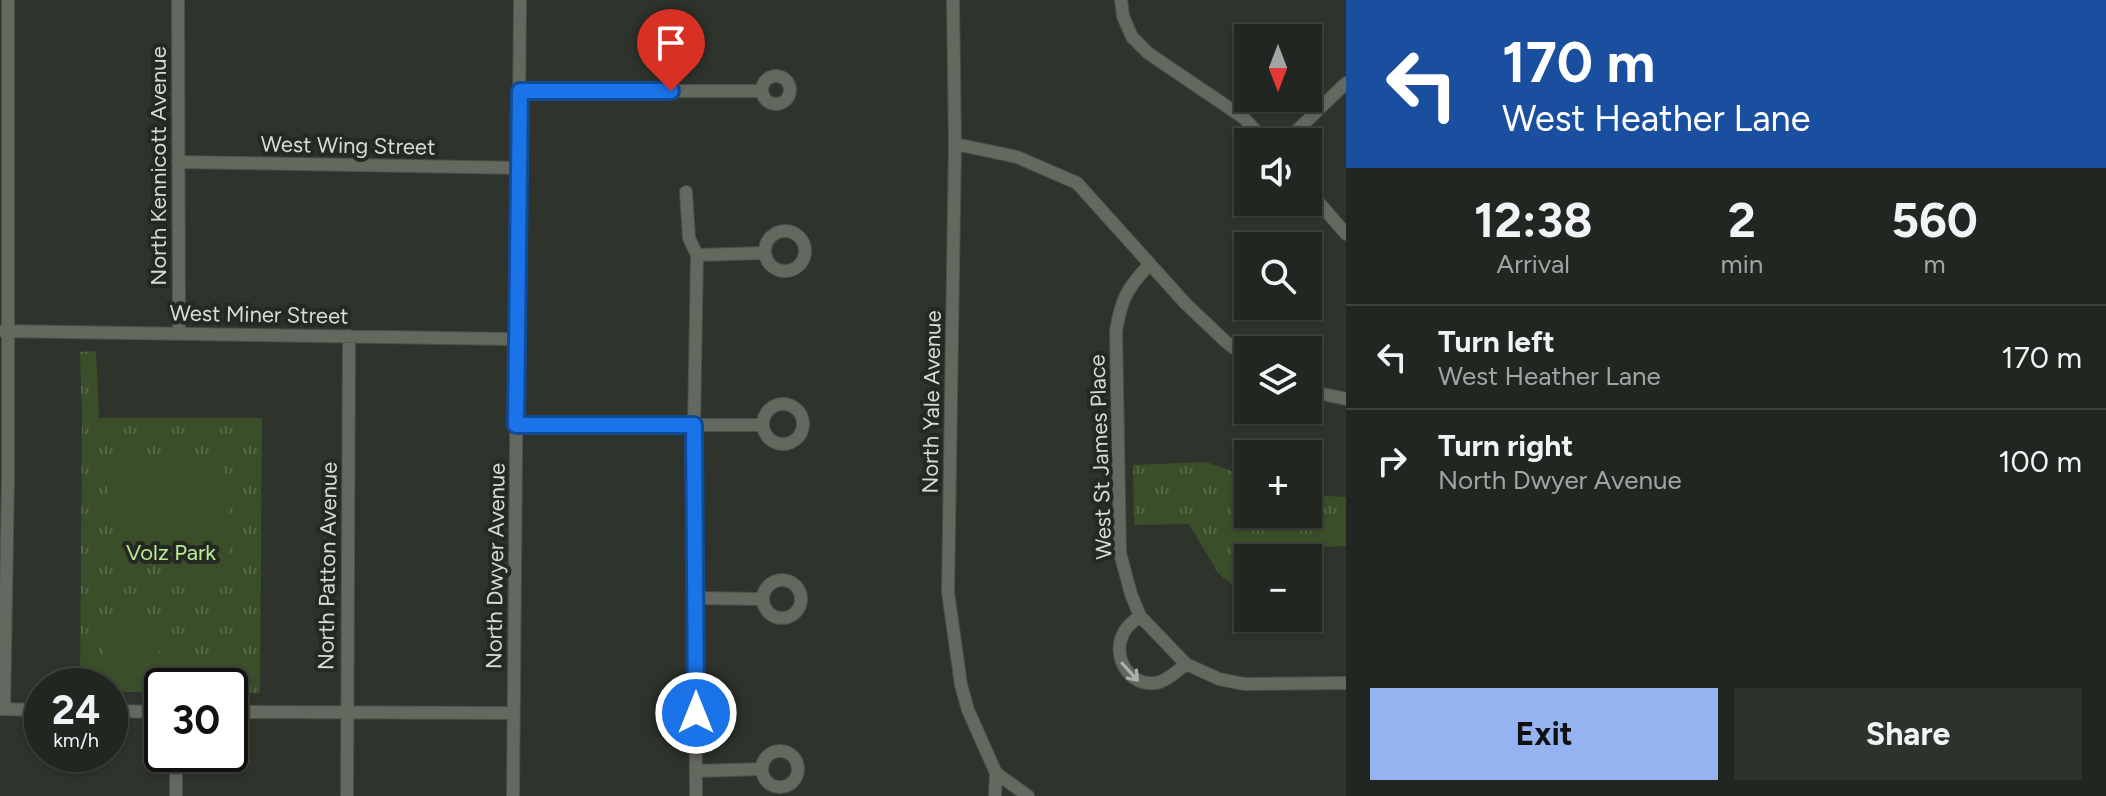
<!DOCTYPE html>
<meta charset="utf-8">
<style>
:root{--surface:#222620;--page:#2e322d;--text:#f1f3f6;--muted:#a2a5a5;--line:#3f433e;--accent:#95b2f1}
body{margin:0;font-family:Figtree,sans-serif;background:var(--page);color:var(--text);height:100vh;display:flex;flex-direction:column;font-size:30px;white-space:nowrap}
*{box-sizing:border-box;margin:0}
p{font-size:26px;color:var(--muted)}
.icon{flex:none;width:44px;height:44px;fill:none;stroke:currentColor;stroke-width:2;stroke-linecap:round;stroke-linejoin:round}
.map{position:relative;flex:1;overflow:hidden}
.side{display:flex;flex-direction:column;background:var(--surface);width:760px}
.side>*{flex:none}
.hud{background:#1a4fa0;color:#fff;overflow:hidden}
.needle{width:52px;rotate:180deg}
.fabs{position:absolute;left:1234px;top:24px;display:grid;gap:16px}
.fabs a{display:grid;place-items:center;width:88px;height:88px;border-radius:0px;background:var(--surface);box-shadow:0 2px 6px #0004,0 0 0 2px var(--line);font-size:40px}
.speed{position:absolute;left:24px;top:668px;display:flex;gap:16px;font-size:40px;font-weight:700;text-align:center}
.speed>*{display:grid;place-content:center;width:104px;height:104px;border-radius:50%;background:var(--surface);box-shadow:0 2px 6px #0004,0 0 0 2px var(--line);line-height:1}
.speed small{font-size:20px;font-weight:400}
.speed .limit{border:4px solid #111;border-radius:12px;background:#fff;color:#111}
.pin{position:absolute;display:grid;place-items:center;width:68px;height:68px;color:#fff;margin:-82px -34px;border-radius:50% 50% 50% 0;rotate:-45deg;box-shadow:0 0 8px #0007}
.pin .icon{rotate:45deg}
.me{position:absolute;width:88px;margin:-44px;rotate:0deg;stroke-linejoin:round;filter:drop-shadow(0 0 6px #0008)}
.turn{display:flex;align-items:center;gap:28px;height:168px;padding:0 24px;font-size:36px}
.turn .icon{width:104px;height:104px;stroke-width:2.5}
.turn b{display:block;font-size:56px;line-height:68px}
.eta{display:flex;justify-content:space-evenly;align-items:center;height:136px;text-align:center}
.eta b{font-size:48px;font-weight:700;line-height:56px}
.action{display:flex;gap:16px;margin-top:auto;padding:16px 24px}
.action a{flex:1;height:92px;border-radius:0px;background:var(--accent);color:#111;font-size:32px;font-weight:700;line-height:92px;text-align:center}
.action a+a{background:var(--page);color:var(--text)}
ul{padding:0;list-style:none}
li{display:flex;align-items:center;gap:24px;height:104px;padding:0 24px;border-top:2px solid var(--line)}
li div{flex:1}
li b{display:block;font-size:30px}
li em{font-style:normal}
main{display:flex;flex:1;min-height:0}
.map>svg:first-child{display:block}
.grass{fill:url(#grass-tufts)}
.garden{fill:#3a4e2a}
.lines{fill:none;stroke-linecap:round;stroke-linejoin:round}
.street-casing{stroke:#4c5049;stroke-width:14}
.street{stroke:#646960;stroke-width:12}
.oneway{stroke:#afb2ac}
.route-casing{stroke:#114b97;stroke-width:20}
.route{stroke:#1a73e8;stroke-width:14}
.labels{text-anchor:middle;stroke-width:8;stroke-linejoin:round;paint-order:stroke}
.street-label{font-size:22px;fill:#d7dad5;stroke:#242921}
.park-label{font-size:22px;fill:#bceb97;stroke:#242921}
</style>
<main>
<div class="map">
<svg width="1346" height="796" viewBox="0 0 1346 796">
<defs>
<pattern id="grass-tufts" width="24" height="20" patternUnits="userSpaceOnUse" patternTransform="scale(2)"><rect width="24" height="20" fill="#3a4e2a"/><path d="M3 7l-1-3M5 7V3M7 7l1-3M15 17l-1-3M17 17v-4M19 17l1-3" fill="none" stroke="#566748"/></pattern>
</defs>
<rect width="100%" height="100%" fill="#2e332b"/>
<path class="grass" d="M96 351 99 418H262L260 693H230V686H162V692H110V686H80L82 417 80 352Z
M1206 462 1248 477V514H1308V495L1346 497V546L1311 547 1312 602 1308 603V558H1248V598L1218 573 1189 524 1134 525 1133 465Z"/>
<path class="garden" d="M101 456 215 460 225 469 229 580 198 584 169 573 136 550 112 514Z
M105 624H158L167 628 171 641 167 648 158 652 157 683 104 682Z"/>
<g class="lines">
<g class="street-casing">
<path id="street" d="M178 0 179 333
M953 0 955 144 948 592 961 685 968 710 996 773 995 796
M1121 0 1123 16 1132 37 1148 53 1244 118 1266 142
M762 90a14 14 0 1 1 28 0a14 14 0 1 1-28 0Z
M520 91H762
M1285 142 1346 83
M955 144 1017 157 1077 183 1185 303 1225 341 1248 359
M178 162 519 168
M1308 190 1346 234
M686 192 689 238 697 255 694 425 696 796
M765 251a20 20 0 1 1 40 0a20 20 0 1 1-40 0Z
M697 255 765 253
M1149 265C1127 288 1121 300 1116 331L1120 553 1131 594 1140 616 1186 664 1219 679 1244 684 1346 683
M3 331 517 339
M1308 391 1346 399
M763 424a20 20 0 1 1 40 0a20 20 0 1 1-40 0Z
M516 425H763
M763 599a19 19 0 1 1 38 0a19 19 0 1 1-38 0Z
M695 598 763 599
M1140 616C1134 621 1126 626 1123 634 1111 659 1132 690 1160 682 1170 678 1178 671 1186 664
M0 709 42 710
M4 709 8 478V0
M110 711 162 712
M230 712 513 713
M762 769a18 18 0 1 1 36 0a18 18 0 1 1-36 0Z
M696 771 762 769
M996 773 1028 796
M176 796V754
M347 796 349 336
M513 796 520 0"/>
</g>
<use href="#street" class="street"/>
</g>
<defs><path id="oneway-shaft" d="M-6 0H5M1.5-3L5.5 0L1.5 3" fill="none" stroke-width="1.6" stroke-linecap="round" stroke-linejoin="round" transform="scale(2)"/></defs>
<use class="oneway" href="#oneway-shaft" transform="translate(1130 672) rotate(48)"/>
<g class="lines">
<g class="route-casing">
<path id="route" d="M671 91H520L516 425H694L696 713"/>
</g>
<use href="#route" class="route"/>
</g>
<g class="labels">
<g class="street-label">
<text transform="translate(348 145) rotate(1)" y="8">West Wing Street</text>
<text transform="translate(158 166) rotate(-90)" y="8">North Kennicott Avenue</text>
<text transform="translate(259 314) rotate(1)" y="8">West Miner Street</text>
<text transform="translate(931 402) rotate(-89)" y="8">North Yale Avenue</text>
<text transform="translate(1100 457) rotate(-92)" y="8">West St James Place</text>
<text transform="translate(327 566) rotate(-89)" y="8">North Patton Avenue</text>
<text transform="translate(495 566) rotate(-89)" y="8">North Dwyer Avenue</text>
</g>
<g class="park-label">
<text x="171" y="560">Volz Park</text>
</g>
</g>
</svg>
<div class="fabs">
<a><svg class="needle" viewBox="-14 -14 28 28"><path d="M0-13l5 13h-10z" fill="#e53935"/><path d="M0 13l5-13h-10z" fill="#a2a5a5"/></svg></a>
<a><svg class="icon" aria-label="sound" viewBox="0 0 24 24"><path d="M4 9h4l5-4v14l-5-4H4zM17 9q2 3 0 6"/></svg></a>
<a><svg class="icon" aria-label="search" viewBox="0 0 24 24"><circle cx="10" cy="10" r="6"/><path d="M15 15l6 6"/></svg></a>
<a><svg class="icon" aria-label="layers" viewBox="0 0 24 24"><path d="M12 4l9 5-9 5-9-5zM3 14l9 5 9-5"/></svg></a>
<a>+</a>
<a>−</a>
</div>
<div class="speed"><div>24<small>km/h</small></div><div class="limit">30</div></div>
<div class="pin" style="left:671px;top:91px;background:#d93025"><svg class="icon" aria-label="arrive" viewBox="0 0 24 24"><path d="M6 21V4h12l-3 4 3 4H6"/></svg></div>
<svg class="me" style="left:696px;top:713px" viewBox="-20 -20 40 40"><circle r="17" fill="#1a73e8" stroke="#fff" stroke-width="3"/><path d="M0-11L8 9 0 5-8 9z" fill="#fff"/></svg>
</div>
<section class="side">
<div class="hud">
<div class="turn"><svg class="icon" aria-label="left" viewBox="0 0 24 24"><path d="M17 20v-9H6M10 6l-5 5 5 5"/></svg><div><b>170 m</b>West Heather Lane</div></div>
</div>
<div class="eta">
<div><b>12:38</b><p>Arrival</p></div>
<div><b>2</b><p>min</p></div>
<div><b>560</b><p>m</p></div>
</div>
<ul>
<li><svg class="icon" aria-label="left" viewBox="0 0 24 24"><path d="M17 20v-9H6M10 6l-5 5 5 5"/></svg><div><b>Turn left</b><p>West Heather Lane</p></div><em>170 m</em></li>
<li><svg class="icon" aria-label="right" viewBox="0 0 24 24"><path d="M7 20v-9h11M14 6l5 5-5 5"/></svg><div><b>Turn right</b><p>North Dwyer Avenue</p></div><em>100 m</em></li>
</ul>
<div class="action"><a>Exit</a><a>Share</a></div>
</section>
</main>
